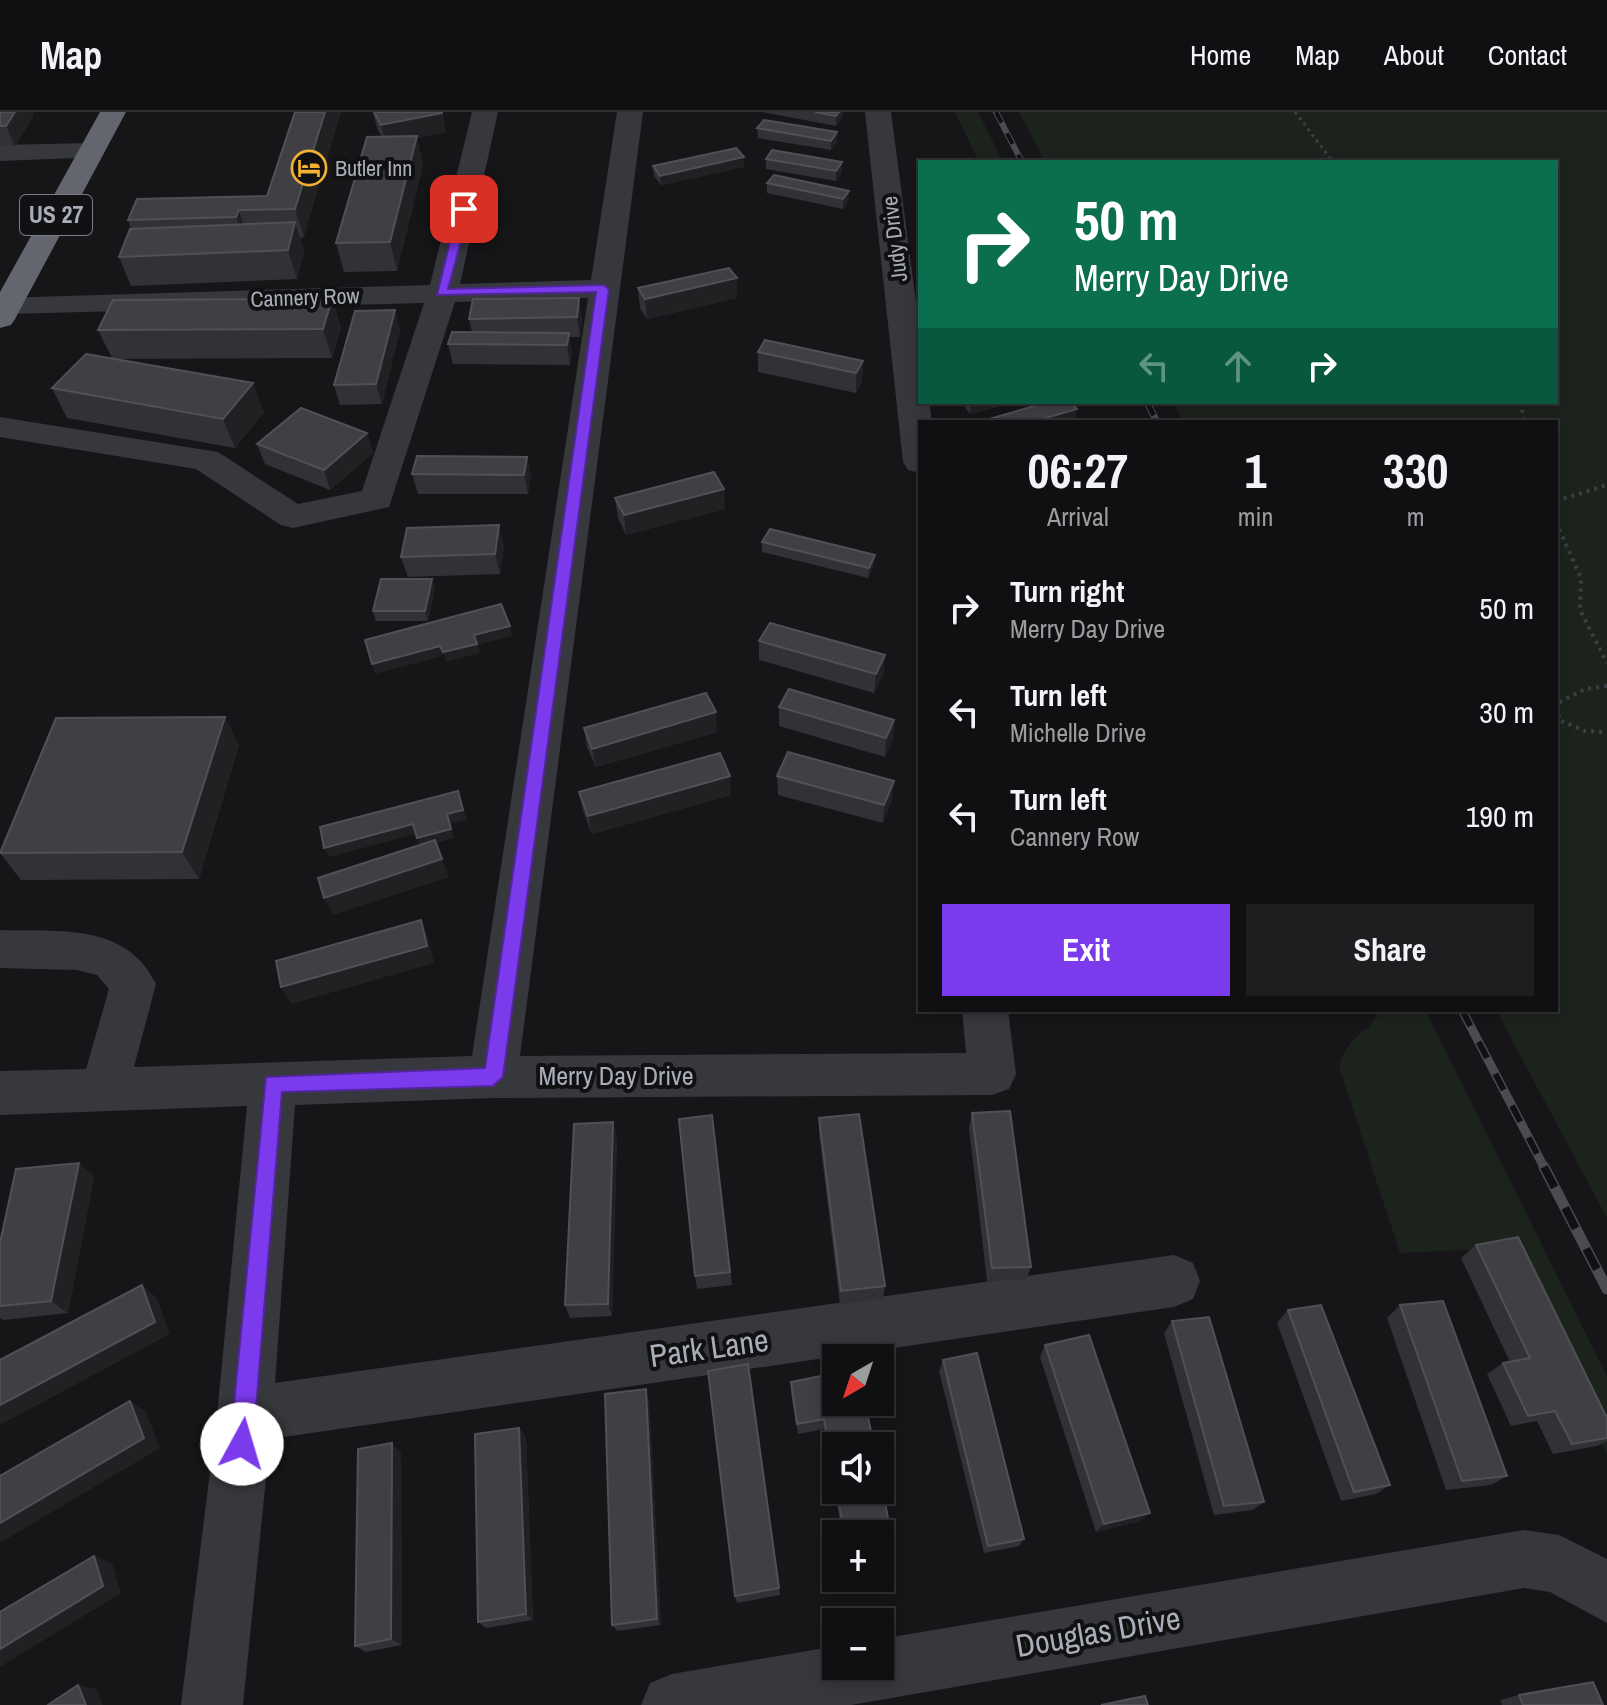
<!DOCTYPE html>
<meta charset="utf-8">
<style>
:root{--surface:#101012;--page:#1e1e20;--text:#f1f3f6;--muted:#9c9d9f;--line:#303032;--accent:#7c3aed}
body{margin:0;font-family:"Archivo Narrow",sans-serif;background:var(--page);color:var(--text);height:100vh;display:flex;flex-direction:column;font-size:30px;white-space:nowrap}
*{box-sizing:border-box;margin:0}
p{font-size:26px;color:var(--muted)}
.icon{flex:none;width:44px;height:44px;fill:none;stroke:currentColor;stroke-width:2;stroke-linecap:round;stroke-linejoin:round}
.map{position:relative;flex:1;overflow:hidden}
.sheet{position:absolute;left:918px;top:308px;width:640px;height:592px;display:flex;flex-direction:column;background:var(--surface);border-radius:0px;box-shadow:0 4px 12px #0003,0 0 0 2px var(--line)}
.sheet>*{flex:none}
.guide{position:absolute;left:918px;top:48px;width:640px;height:244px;border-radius:0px;box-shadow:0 4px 12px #0003,0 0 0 2px var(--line);background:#0b6e4f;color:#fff;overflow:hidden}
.needle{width:52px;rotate:219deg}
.buttons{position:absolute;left:822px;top:1232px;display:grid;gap:16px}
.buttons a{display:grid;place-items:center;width:72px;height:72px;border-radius:0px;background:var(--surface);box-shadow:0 4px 12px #0003,0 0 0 2px var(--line);font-size:40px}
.pin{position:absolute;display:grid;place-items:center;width:68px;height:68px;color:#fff;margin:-34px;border-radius:16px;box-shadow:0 4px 12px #0006}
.me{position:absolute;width:88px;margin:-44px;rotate:6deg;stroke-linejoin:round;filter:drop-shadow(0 0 6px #0008)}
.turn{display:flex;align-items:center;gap:28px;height:168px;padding:0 24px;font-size:36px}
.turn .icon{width:104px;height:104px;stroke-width:2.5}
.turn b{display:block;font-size:56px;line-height:68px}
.lanes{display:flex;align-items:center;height:76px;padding:0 24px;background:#0003;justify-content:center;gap:40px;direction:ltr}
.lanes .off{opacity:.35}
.eta{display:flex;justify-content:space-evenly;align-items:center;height:136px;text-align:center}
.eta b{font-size:48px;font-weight:700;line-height:56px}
.primary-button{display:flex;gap:16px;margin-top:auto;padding:16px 24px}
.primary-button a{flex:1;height:92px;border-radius:0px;background:var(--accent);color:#fff;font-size:32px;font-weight:700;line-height:92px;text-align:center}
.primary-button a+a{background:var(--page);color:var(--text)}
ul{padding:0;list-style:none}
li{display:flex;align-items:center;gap:24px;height:104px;padding:0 24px}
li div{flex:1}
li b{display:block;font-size:30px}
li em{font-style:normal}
header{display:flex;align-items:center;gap:48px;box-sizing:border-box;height:112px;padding:0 40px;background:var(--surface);border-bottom:2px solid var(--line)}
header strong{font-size:38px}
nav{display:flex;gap:44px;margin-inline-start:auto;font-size:28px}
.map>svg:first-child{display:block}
.green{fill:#1c231d}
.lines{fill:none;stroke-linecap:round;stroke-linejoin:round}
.path-far1{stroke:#3d3f44;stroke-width:3;stroke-dasharray:3 4;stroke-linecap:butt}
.path{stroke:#3d3f44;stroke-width:4;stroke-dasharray:3 5;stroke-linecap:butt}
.minor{fill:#37383d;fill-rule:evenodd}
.highway{fill:#63666e;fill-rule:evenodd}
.rail-far3-casing{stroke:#4a4c52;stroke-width:6}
.rail-far2-casing{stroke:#4a4c52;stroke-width:7}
.rail-far1-casing{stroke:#4a4c52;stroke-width:9}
.rail-casing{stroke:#4a4c52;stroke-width:11}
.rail-far3{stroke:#111113;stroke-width:4;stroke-dasharray:12;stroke-linecap:butt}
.rail-far2{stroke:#111113;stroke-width:5;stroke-dasharray:15;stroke-linecap:butt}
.rail-far1{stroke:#111113;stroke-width:6;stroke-dasharray:18;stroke-linecap:butt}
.rail{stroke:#111113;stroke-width:8;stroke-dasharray:23;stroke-linecap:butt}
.wall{fill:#323236}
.shaded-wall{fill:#212124}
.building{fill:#3f3f44;stroke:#4f5156;stroke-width:2}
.route{fill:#7c3aed;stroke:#51269a;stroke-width:2}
.labels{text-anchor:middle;stroke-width:8;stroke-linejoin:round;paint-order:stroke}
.far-poi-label{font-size:22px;fill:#a8adb8;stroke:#111113;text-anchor:start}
.far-street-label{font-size:22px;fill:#a8adb8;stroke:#111113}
.shield{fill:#111113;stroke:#7b7e86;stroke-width:2}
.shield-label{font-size:24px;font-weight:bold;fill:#a8adb8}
.street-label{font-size:26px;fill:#a8adb8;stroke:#111113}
.near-street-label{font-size:32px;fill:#a8adb8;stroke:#111113}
</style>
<header>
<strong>Map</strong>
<nav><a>Home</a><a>Map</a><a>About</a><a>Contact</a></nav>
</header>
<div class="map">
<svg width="1607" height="1593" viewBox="0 0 1607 1593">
<rect width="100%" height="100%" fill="#161618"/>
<path class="green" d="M955 0H978L1003 50H979Z
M1019 0H1607V1106L1496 898H1556V310H1184L1173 290H1556V50H1045Z
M1379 898H1425L1607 1264V1342L1507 1136 1400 1141 1339 955C1349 918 1367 927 1379 898Z"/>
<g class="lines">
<path class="path-far1" d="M1295 0 1333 50"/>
<path class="path" d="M1520 290 1525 310
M1556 389 1607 373
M1556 410 1581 466 1580 498 1607 551
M1607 574 1585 577 1558 591 1559 608 1585 619 1607 620"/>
<path class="minor" d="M472 0H498L460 172 591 168 617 0H643L520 944 966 941 962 898H1008L1016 962 1009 977 992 983 493 986 295 993 275 1271 1174 1143 1193 1151 1200 1169 1193 1187 1174 1195 270 1327 243 1593H181L217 1303 247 994 0 1003V959L86 957 109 877 97 863 77 858 0 856V818C59 820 126 810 156 872L134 955 472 944 588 186 455 190 389 395 293 416 281 413 196 357 0 325V305L218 340 298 392 362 379 424 191 7 202 0 200V186L430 173Z
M865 0H891L920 221V290H929L932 310H920V361L908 358 903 350Z
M91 31 100 33 104 39 100 45 0 49V33Z
M1524 1418 1559 1423 1607 1447V1511L1550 1480 1524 1476 851 1593H641L650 1571 672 1562 836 1534V1554H880V1527Z"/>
<path class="highway" d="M100 0H126L15 207 11 213 0 216V180Z"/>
<g class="rail-far3-casing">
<path id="rail-far3" d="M996 0 1022 50"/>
</g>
<g class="rail-far2-casing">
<path id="rail-far2" d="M1147 290 1157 310"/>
</g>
<g class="rail-far1-casing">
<path id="rail-far1" d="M1462 898 1545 1057"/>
</g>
<g class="rail-casing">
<path id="rail" d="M1544 1055 1607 1177"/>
</g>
<use href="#rail-far3" class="rail-far3"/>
<use href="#rail-far2" class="rail-far2"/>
<use href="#rail-far1" class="rail-far1"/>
<use href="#rail" class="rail"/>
</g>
<path class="wall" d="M0 0 34 3 15 34H0Z
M295 0 304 125 300 126 304 139 297 167 131 174 119 145 131 117 128 108 267 84Z
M373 0H442L446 20 417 26 423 53 397 159 344 160 336 131 382 25 377 16Z
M762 0H843L842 5 836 14Z
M757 16 837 30 831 38 758 26Z
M744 45V55L661 73 654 64 653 54Z
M766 47 842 50V60L836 69 766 57Z
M767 71 849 89 843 97 767 81Z
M638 176 737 186 647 207 640 196Z
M332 187 341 216 332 246 114 247 264 300 235 336 67 306 52 276 112 246 98 218Z
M473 187 582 206 580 225H569L572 241 570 253 453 252 448 232 472 220 469 207Z
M395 198 400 218 382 292 340 293 334 273Z
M758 240 863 249 862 269 856 281 758 260Z
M961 290H1015L970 302Z
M367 321 373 341 330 378 265 352 257 332Z
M527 345 531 364 528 382H418L412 362Z
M615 386 725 397 626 423 618 406Z
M762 430 874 453 868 466 762 440Z
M504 433 500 462 408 465 401 445Z
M432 467 435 477 428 509H376L373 499Z
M759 529 885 543 883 563 874 581 759 548Z
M779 595 894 608 893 627 885 645 779 614Z
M584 616 717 620 596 655 587 635Z
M239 633 199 767 21 768 0 741Z
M777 664 892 687 883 711 778 683Z
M579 680 731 683 592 722 583 699Z
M972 1001 1031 1155 1026 1168 987 1169 969 1016Z
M712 1003 732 1173 697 1177 695 1164Z
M819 1006 885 1174 883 1187 840 1192 819 1021Z
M613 1010 617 1025 612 1204 570 1206 565 1193Z
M79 1051 94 1065 68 1201 4 1208 0 1206V1131Z
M1476 1133 1607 1306V1329L1597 1334 1553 1342 1537 1309 1511 1314 1487 1262 1503 1251 1510 1250 1461 1146Z
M1400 1193 1507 1364 1491 1373 1446 1378 1387 1206Z
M1288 1198 1390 1373 1376 1382 1341 1389 1277 1211Z
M1172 1209 1264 1390 1253 1398 1214 1403 1164 1221Z
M1045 1233 1141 1409 1096 1420 1040 1245Z
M943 1248 1024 1427 1019 1434 984 1441 939 1259Z
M748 1252 780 1483 737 1491 735 1484Z
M836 1261 895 1442 893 1449 880 1452V1422H842L824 1317 798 1322 791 1281V1270Z
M649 1288 661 1513 617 1519 612 1513Z
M519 1316 526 1326 533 1508 486 1516 478 1510Z
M392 1331 401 1341 402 1533 366 1540 355 1534Z
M1519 1583 1603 1593H1502L1500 1588Z"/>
<path class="shaded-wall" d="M15 0H33L34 3 15 34 6 14Z
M325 0H341L304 125 295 97Z
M839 0H843L842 5 836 14V4Z
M442 1 446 20 417 26 423 53 397 159 390 130 386 32 381 13Z
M837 20V30L831 38V29Z
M744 45V55L661 73 660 64Z
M842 50V60L836 69V59Z
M849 79V89L843 97V87Z
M239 98 248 127 246 134 236 105Z
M295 110 304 139 297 167 288 138Z
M737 166V186L647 207 645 187Z
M579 186 582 206 580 225 577 205Z
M332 187 341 216 332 246 323 217Z
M395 198 400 218 382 292 376 272Z
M569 221 572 241 570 253 567 233Z
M863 249 862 269 856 281V261Z
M253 271 264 300 235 336 223 307Z
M971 290H1015L970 302Z
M1077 297 1075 310H1032Z
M367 321 373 341 330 378 324 358Z
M527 345 531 364 528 382 524 363Z
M724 377 725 397 626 423 624 403Z
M499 413 504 433 500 462 495 442Z
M875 443 874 453 868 466 869 456Z
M432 467 435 477 428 509 425 499Z
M510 514 512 524 478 533 480 541 446 550 443 540 474 523Z
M440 534 443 544 375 562 372 552Z
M885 543 883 563 874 581 876 562Z
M716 600 717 620 596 655 592 637Z
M225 605 239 633 199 767 182 740Z
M894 608 893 627 885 645 886 626Z
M730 664 731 683 592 722 588 704Z
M894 669 892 687 883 711 884 693Z
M458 679 467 708 450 712 454 726 421 735 417 726 447 702Z
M413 712 416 722 329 745 324 736Z
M442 747 449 765 333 803 324 786Z
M421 808 428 826 434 851 291 892 281 875Z
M613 1010 617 1025 612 1204 608 1192Z
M79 1051 94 1065 68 1201 51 1189Z
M142 1173 157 1186 170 1222 0 1313V1293Z
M646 1277 649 1288 661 1513 657 1507Z
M130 1289 146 1300 160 1336 0 1431V1411Z
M519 1316 526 1326 533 1508 526 1502Z
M392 1331 401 1341 402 1533 391 1527Z
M1150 1401 1141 1409 1096 1420 1104 1412Z
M94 1444 112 1451 121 1481 0 1555V1537Z
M78 1573 97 1577 103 1593H86Z"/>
<path class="building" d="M0 0H15L6 14H0Z
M295 0H325L295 97 239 98 236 105 128 108 137 87 267 84Z
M374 0H442V1L381 13Z
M815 0H839L836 4Z
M764 8 837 20 831 29 757 16Z
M417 24 390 130 336 131 367 25Z
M736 36 744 45 660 64 653 54Z
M772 38 842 50 836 59 766 47Z
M774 63 849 79 843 87 767 71Z
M295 110 288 138 119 145 130 117Z
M729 156 737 166 645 187 638 176Z
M579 186 577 205 469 207 473 187Z
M332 187 323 217 98 218 113 188Z
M395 198 376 272 334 273 355 199Z
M452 220 569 221 567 233 448 232Z
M765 228 863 249 856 261 758 240Z
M86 242 253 271 223 307 52 276Z
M1048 290H1071L1077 297 1032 310H979Z
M301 296 367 321 324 358 257 332Z
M417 344 527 345 524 363 412 362Z
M714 360 724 377 624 403 615 386Z
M499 413 495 442 401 445 407 416Z
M770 417 875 443 869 456 762 430Z
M381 467H432L425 499H373Z
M501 492 510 514 474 523 477 532 443 540 440 534 372 552 365 528Z
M770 511 885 543 876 562 759 529Z
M789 577 894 608 886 626 779 595Z
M706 581 716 600 592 637 584 616Z
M225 605 182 740 0 741 56 606Z
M788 640 894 669 884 693 777 664Z
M720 641 730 664 588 704 579 680Z
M458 679 463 698 447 702 451 717 417 726 413 712 324 736 320 715Z
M435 728 442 747 324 786 318 766Z
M421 808 427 834 281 875 276 849Z
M1010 999 1031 1155 992 1156 972 1001Z
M859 1002 885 1174 841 1179 819 1006Z
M712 1003 730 1160 695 1164 679 1007Z
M613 1010 608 1192 565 1193 574 1012Z
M79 1051 51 1189 0 1194V1131L16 1057Z
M1518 1125 1607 1306V1326L1572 1332 1555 1299 1528 1304 1503 1251 1530 1246 1476 1133Z
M142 1173 155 1210 0 1293V1248Z
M1443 1189 1507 1364 1462 1369 1400 1193Z
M1321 1193 1390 1373 1354 1380 1288 1198Z
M1209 1205 1264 1390 1224 1394 1172 1209Z
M1089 1223 1150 1401 1104 1412 1045 1233Z
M977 1241 1024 1427 988 1434 943 1248Z
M748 1252 779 1476 735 1484 708 1259Z
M836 1261V1290H865L874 1334H836V1375L824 1307 797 1312 791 1270Z
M646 1277 657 1507 612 1513 605 1282Z
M130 1289 144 1326 0 1411V1364Z
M519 1316 526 1502 478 1510 475 1322Z
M392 1331 391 1527 355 1534 358 1337Z
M880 1365 895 1442 880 1445V1422H844L837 1378H880Z
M94 1444 103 1474 0 1537V1500Z
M1593 1570 1603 1593H1523L1519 1583Z
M78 1573 86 1593H48Z
M1145 1584 1148 1593H1101Z"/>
<path class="route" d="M464 94 470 97 448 177 603 173 609 177 503 965 493 974 282 980 253 1332 250 1340 242 1343 233 1340 230 1332 266 965 485 956 596 180 437 183 458 97Z"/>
<defs>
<g id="hotel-ring" transform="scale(1.8)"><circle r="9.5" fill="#111113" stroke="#f2b134" stroke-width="1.5"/><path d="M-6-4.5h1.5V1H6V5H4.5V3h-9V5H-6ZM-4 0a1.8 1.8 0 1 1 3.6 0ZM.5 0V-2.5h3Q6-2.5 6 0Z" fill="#f2b134"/></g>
</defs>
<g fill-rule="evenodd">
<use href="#hotel-ring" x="309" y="56"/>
</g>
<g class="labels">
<g class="far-poi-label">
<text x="335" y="64">Butler Inn</text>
</g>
<g class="far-street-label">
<text transform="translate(894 127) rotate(-97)" y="8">Judy Drive</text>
<text transform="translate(305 185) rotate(-2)" y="8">Cannery Row</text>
</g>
<rect class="shield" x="20" y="83" width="72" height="40" rx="6"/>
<g class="shield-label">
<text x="56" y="111">US 27</text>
</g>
<g class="street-label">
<text x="616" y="973">Merry Day Drive</text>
</g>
<g class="near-street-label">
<text transform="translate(709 1236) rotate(-8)" y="11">Park Lane</text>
<text transform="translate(1098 1520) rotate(-10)" y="11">Douglas Drive</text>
</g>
</g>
</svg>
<div class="buttons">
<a><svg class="needle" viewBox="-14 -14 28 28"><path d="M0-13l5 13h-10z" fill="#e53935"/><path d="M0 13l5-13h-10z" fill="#9c9d9f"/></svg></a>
<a><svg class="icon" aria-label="sound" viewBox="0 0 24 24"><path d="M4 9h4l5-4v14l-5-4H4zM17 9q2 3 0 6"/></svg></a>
<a>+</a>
<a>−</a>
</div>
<div class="pin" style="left:464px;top:97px;background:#d93025"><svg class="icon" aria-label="arrive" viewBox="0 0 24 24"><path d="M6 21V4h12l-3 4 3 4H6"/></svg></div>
<svg class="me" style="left:242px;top:1332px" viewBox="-20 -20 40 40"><circle r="19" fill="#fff"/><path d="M0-13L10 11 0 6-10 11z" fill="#7c3aed"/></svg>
<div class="guide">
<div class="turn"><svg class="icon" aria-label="right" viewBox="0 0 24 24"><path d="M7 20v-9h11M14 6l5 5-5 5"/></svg><div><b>50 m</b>Merry Day Drive</div></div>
<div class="lanes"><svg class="icon off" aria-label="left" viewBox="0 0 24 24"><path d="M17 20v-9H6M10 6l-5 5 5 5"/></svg><svg class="icon off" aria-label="ahead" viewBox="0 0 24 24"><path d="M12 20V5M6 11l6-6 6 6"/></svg><svg class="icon" aria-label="right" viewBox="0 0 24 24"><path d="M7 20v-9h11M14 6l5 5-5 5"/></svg></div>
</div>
<section class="sheet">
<div class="eta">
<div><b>06:27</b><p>Arrival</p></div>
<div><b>1</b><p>min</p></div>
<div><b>330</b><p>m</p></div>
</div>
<ul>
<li><svg class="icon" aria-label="right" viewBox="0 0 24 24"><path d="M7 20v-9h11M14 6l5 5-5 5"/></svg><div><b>Turn right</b><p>Merry Day Drive</p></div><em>50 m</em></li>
<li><svg class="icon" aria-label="left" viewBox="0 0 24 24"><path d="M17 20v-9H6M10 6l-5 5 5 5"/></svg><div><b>Turn left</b><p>Michelle Drive</p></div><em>30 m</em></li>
<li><svg class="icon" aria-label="left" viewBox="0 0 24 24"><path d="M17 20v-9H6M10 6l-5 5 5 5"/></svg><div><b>Turn left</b><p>Cannery Row</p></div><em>190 m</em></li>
</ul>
<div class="primary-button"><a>Exit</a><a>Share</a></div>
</section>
</div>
